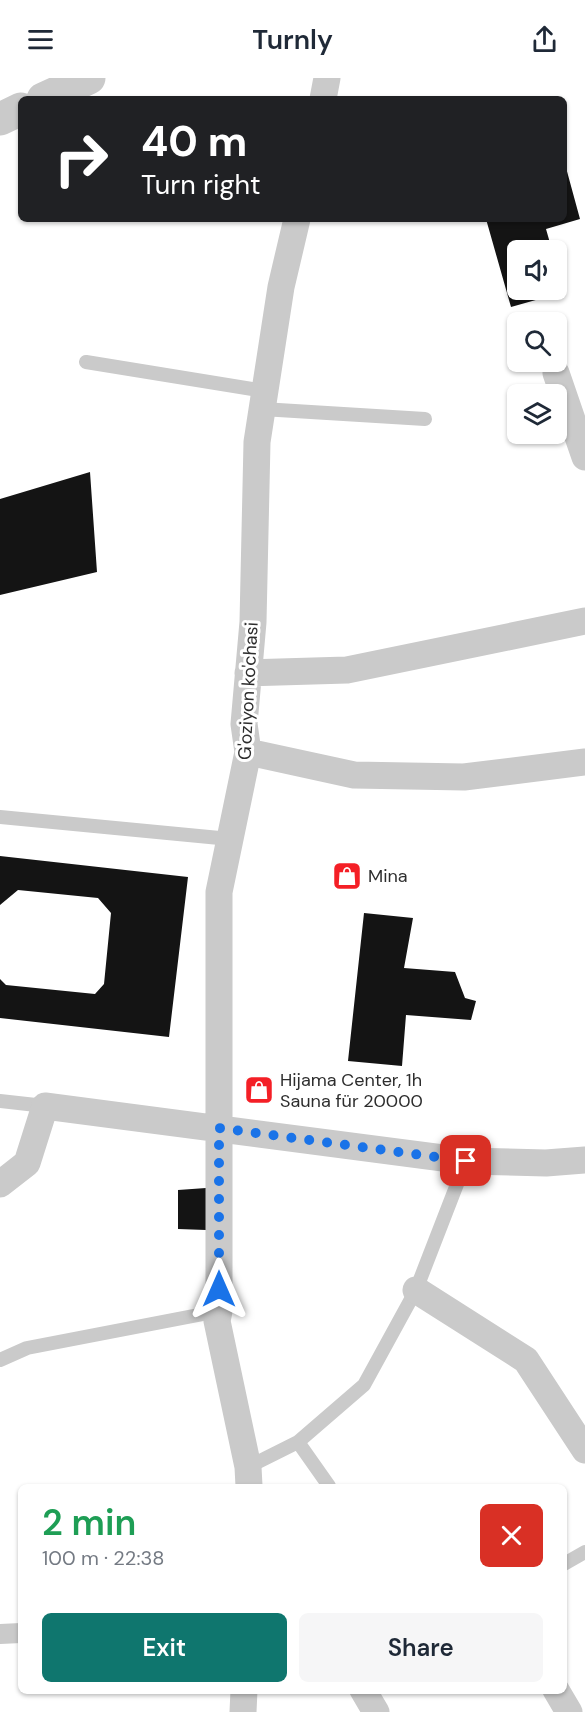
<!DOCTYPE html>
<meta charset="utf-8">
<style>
:root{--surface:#fff;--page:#f6f6f7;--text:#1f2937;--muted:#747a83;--accent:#0f766e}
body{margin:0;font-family:"DM Sans",sans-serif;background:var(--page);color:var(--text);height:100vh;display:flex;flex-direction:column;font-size:22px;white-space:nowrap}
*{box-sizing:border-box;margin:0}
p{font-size:20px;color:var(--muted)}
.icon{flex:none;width:33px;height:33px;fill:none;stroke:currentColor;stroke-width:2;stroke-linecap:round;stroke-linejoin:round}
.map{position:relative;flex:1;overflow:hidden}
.drawer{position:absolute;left:18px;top:1406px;width:549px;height:210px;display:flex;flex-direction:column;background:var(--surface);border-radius:9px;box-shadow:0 2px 4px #0004}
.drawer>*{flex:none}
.guide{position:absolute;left:18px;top:18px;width:549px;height:126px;border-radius:9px;box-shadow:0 2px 4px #0004;background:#202124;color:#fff;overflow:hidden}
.controls{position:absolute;left:507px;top:162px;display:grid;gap:12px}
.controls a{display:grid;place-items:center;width:60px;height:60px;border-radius:9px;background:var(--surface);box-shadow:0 2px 4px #0004;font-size:30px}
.pin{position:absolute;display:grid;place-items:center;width:51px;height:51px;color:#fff;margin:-26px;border-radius:12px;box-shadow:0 3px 9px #0006}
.me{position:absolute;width:66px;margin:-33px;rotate:0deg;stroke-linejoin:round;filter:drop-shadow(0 0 4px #0008)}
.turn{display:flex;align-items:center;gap:21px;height:126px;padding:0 24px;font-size:27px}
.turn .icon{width:78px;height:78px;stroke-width:2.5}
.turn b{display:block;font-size:42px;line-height:51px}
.round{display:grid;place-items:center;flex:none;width:63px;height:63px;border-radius:9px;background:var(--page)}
.summary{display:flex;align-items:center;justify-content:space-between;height:102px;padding:0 24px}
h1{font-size:36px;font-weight:600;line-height:45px;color:#1e9e55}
.action{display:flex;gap:12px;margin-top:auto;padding:12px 24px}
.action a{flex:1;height:69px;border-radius:9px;background:var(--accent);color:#fff;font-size:24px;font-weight:600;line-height:69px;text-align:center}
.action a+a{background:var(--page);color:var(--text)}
header{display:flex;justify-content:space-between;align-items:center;height:78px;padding:0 24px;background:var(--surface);font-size:27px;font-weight:600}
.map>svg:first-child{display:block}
.building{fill:#141414}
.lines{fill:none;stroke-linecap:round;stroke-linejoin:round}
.service{stroke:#cacaca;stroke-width:14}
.pedestrian{stroke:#cacaca;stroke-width:20}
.minor{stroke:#cacaca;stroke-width:27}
.tertiary{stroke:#cacaca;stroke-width:33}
.route{stroke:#1a73e8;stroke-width:10;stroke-dasharray:0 18}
.labels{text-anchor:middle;stroke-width:6;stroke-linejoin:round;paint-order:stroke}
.street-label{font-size:18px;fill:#2d2d2d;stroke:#fff}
.poi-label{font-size:18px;fill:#2d2d2d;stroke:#fff;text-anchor:start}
</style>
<header><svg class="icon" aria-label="menu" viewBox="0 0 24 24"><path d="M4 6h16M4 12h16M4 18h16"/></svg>Turnly<svg class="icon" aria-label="share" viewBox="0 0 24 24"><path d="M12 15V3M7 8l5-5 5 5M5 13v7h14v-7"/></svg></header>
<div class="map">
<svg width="585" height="1634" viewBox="0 0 585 1634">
<rect width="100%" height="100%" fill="#fff"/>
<path class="building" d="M565 86 580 141 546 151 552 172H518V212H556L557 191 564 214 511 229 486 141H564Z
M90 394 97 494 0 517V421Z
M0 778 188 799 169 959 0 940V901L6 907 95 916 104 906 111 835 98 820 18 812 0 827Z
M364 835 413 840 404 890 455 894 465 920 476 923 471 942 406 937 402 988 348 983Z
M206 1110V1152L178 1151V1112Z"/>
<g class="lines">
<path class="service" d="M86 284 265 313
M262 331 425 341
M0 739 230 761
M0 1023 45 1028
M0 1282 27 1270 219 1233
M298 1364 329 1408
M248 1389 298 1364 364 1307 416 1212 466 1083
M564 1486 585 1474"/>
<path class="pedestrian" d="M0 1556 21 1555"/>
<path class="minor" d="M323 21 327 0
M556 295 585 379
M248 595 347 592 585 543
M248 674 354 697 464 699 585 684
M0 1106 27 1085 45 1028 466 1083 546 1085 585 1082
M416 1212 526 1282 585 1372
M249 1408 248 1389 217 1243 219 1233V814L248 674 244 646 253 544 257 364 281 209 297 141
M363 1612 376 1634
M556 1612 569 1634
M243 1634 244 1612"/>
<path class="tertiary" d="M43 21 89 0
M0 41 21 31"/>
</g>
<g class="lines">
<path class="route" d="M219 1211V1050L466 1083"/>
</g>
<defs>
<g id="shop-square" transform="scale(1.5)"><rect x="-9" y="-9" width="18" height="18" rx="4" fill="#f41f26" stroke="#fff"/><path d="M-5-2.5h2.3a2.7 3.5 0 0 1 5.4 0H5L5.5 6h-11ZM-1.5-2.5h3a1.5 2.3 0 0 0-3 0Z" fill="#fff"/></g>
</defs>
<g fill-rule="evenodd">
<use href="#shop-square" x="347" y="798"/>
<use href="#shop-square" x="259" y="1012"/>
</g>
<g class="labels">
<g class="street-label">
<text transform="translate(248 613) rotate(-87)" y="6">G'oziyon ko'chasi</text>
</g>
<g class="poi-label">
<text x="368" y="804">Mina</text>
<text x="280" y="1008">Hijama Center, 1h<tspan x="280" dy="21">Sauna für 20000</tspan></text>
</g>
</g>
</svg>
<div class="controls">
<a><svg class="icon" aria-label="sound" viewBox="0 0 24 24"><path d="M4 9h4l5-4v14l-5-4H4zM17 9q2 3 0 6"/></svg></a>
<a><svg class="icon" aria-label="search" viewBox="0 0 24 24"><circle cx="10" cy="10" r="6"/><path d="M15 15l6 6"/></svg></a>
<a><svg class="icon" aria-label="layers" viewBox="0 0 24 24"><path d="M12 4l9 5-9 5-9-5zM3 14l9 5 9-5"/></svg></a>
</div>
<div class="pin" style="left:466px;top:1083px;background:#d93025"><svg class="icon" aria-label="arrive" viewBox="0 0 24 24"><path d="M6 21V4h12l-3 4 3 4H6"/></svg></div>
<svg class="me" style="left:219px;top:1211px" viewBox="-20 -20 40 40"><path d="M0-17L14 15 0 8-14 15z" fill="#1a73e8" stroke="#fff" stroke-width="4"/></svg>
<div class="guide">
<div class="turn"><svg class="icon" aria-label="right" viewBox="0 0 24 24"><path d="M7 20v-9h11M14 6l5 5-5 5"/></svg><div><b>40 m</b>Turn right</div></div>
</div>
<section class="drawer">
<div class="summary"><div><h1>2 min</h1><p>100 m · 22:38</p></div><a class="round" style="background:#d93025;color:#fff"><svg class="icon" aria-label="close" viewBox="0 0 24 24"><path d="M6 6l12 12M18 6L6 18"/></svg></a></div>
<div class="action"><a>Exit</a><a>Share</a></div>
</section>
</div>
